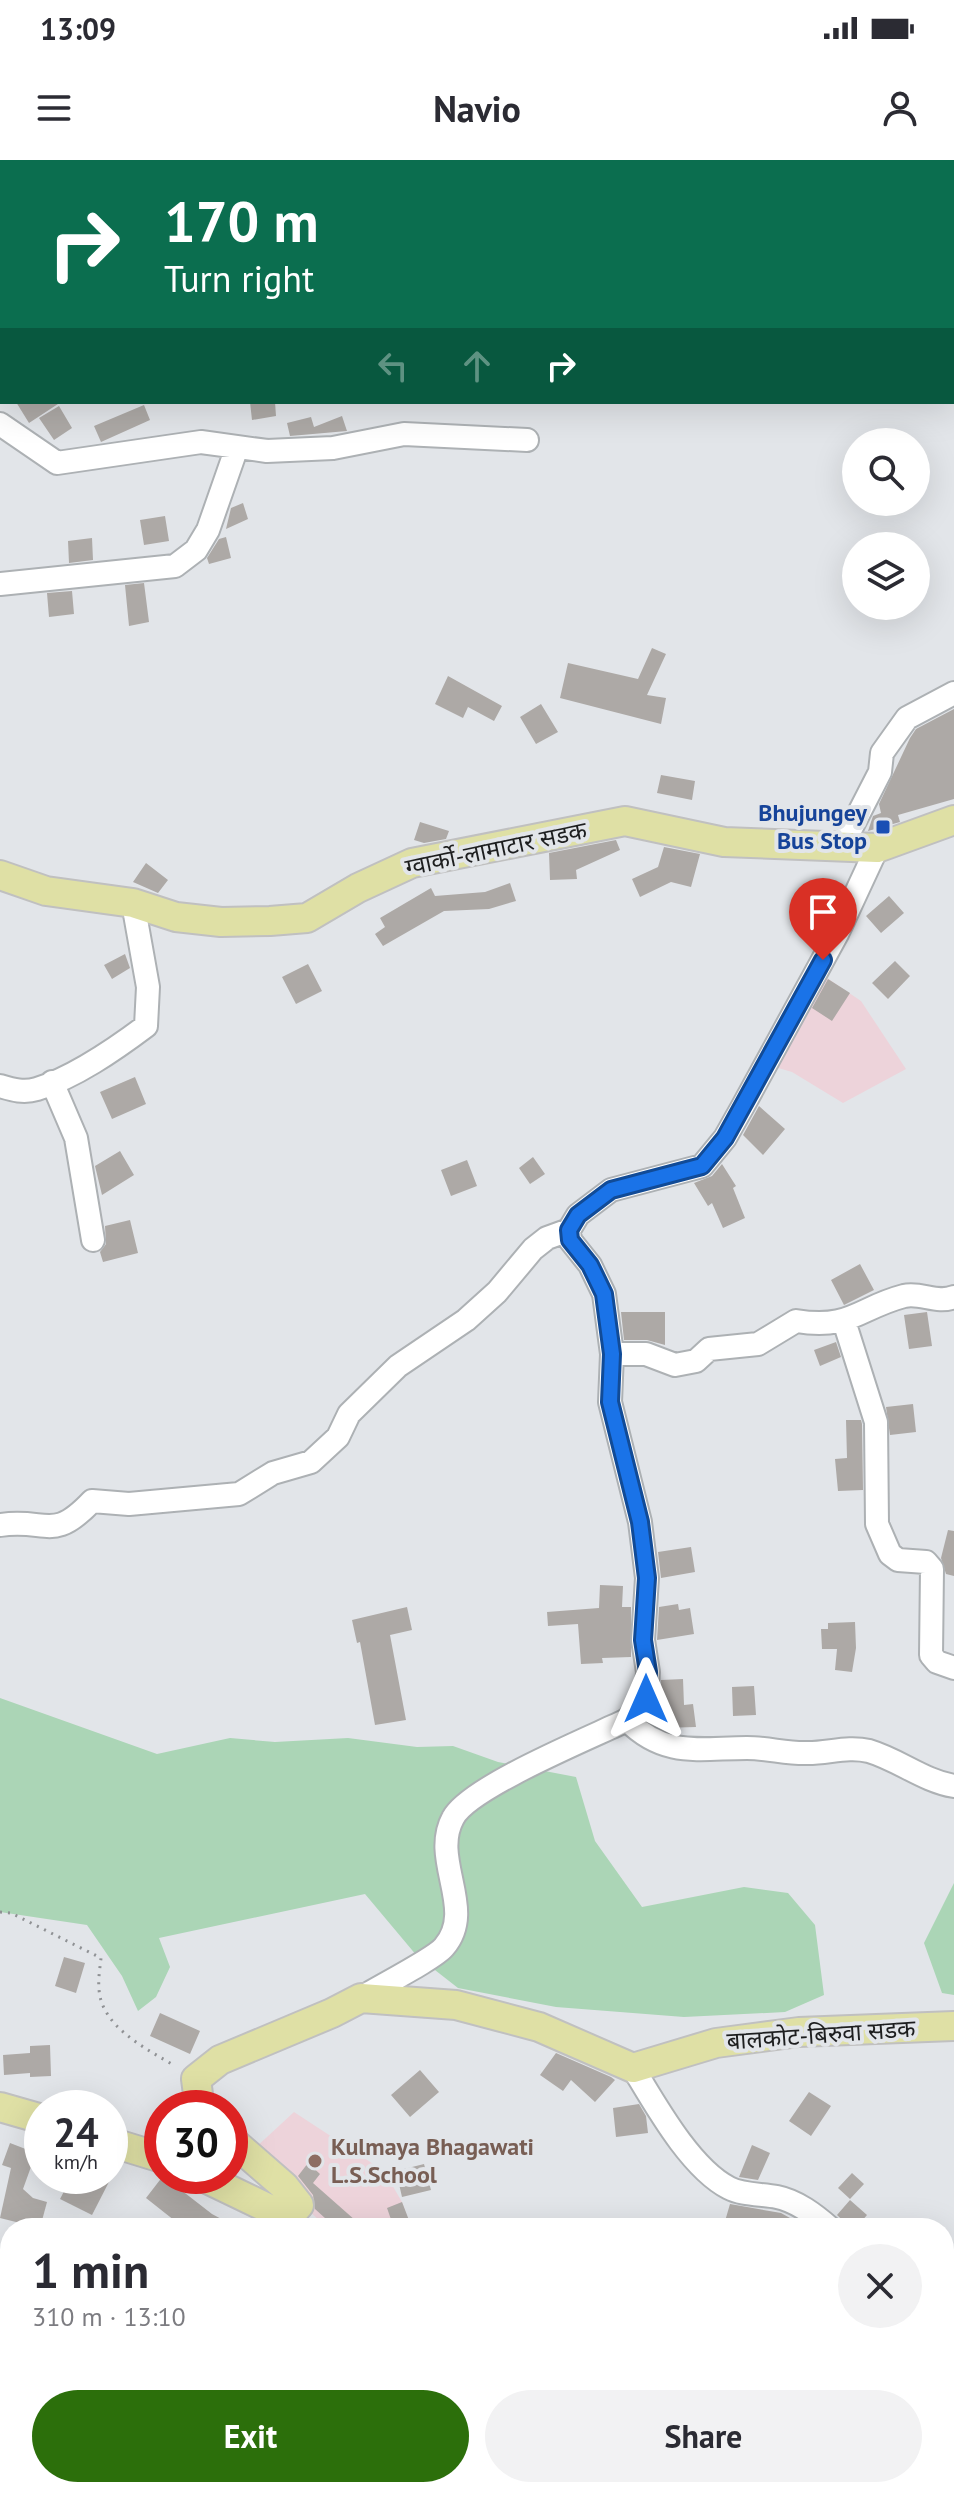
<!DOCTYPE html>
<meta charset="utf-8">
<style>
:root{--surface:#fff;--page:#f2f2f3;--text:#2b2b33;--muted:#7c7c81;--accent:#2c6f0b}
body{margin:0;font-family:"PT Sans","Noto Sans Devanagari",sans-serif;background:var(--page);color:var(--text);height:100vh;display:flex;flex-direction:column;font-size:30px;white-space:nowrap}
*{box-sizing:border-box;margin:0}
p{font-size:26px;color:var(--muted)}
.icon{flex:none;width:44px;height:44px;fill:none;stroke:currentColor;stroke-width:2;stroke-linecap:round;stroke-linejoin:round}
.map{position:relative;flex:1;overflow:hidden}
.panel{position:absolute;left:0px;top:2058px;width:954px;height:280px;display:flex;flex-direction:column;background:var(--surface);border-radius:32px 32px 0 0;box-shadow:0 8px 32px #0002}
.panel>*{flex:none}
.hud{position:absolute;left:0px;top:0px;width:954px;height:244px;box-shadow:0 8px 32px #0002;background:#0b6e4f;color:#fff;overflow:hidden}
.tools{position:absolute;left:842px;top:268px;display:grid;gap:16px}
.tools a{display:grid;place-items:center;width:88px;height:88px;border-radius:50%;background:var(--surface);box-shadow:0 8px 32px #0002;font-size:40px}
.speed{position:absolute;left:24px;top:1930px;display:flex;gap:16px;font-size:40px;font-weight:700;text-align:center}
.speed>*{display:grid;place-content:center;width:104px;height:104px;border-radius:50%;background:var(--surface);box-shadow:0 8px 32px #0002;line-height:1}
.speed small{font-size:20px;font-weight:400}
.speed .limit{border:12px solid #d22;background:#fff;color:#111}
.pin{position:absolute;display:grid;place-items:center;width:68px;height:68px;color:#fff;margin:-82px -34px;border-radius:50% 50% 50% 0;rotate:-45deg;box-shadow:0 0 8px #0007}
.pin .icon{rotate:45deg}
.me{position:absolute;width:88px;margin:-44px;rotate:0deg;stroke-linejoin:round;filter:drop-shadow(0 0 6px #0008)}
.turn{display:flex;align-items:center;gap:28px;height:168px;padding:0 32px;font-size:36px}
.turn .icon{width:104px;height:104px;stroke-width:2.5}
.turn b{display:block;font-size:56px;line-height:68px}
.lanes{display:flex;align-items:center;height:76px;padding:0 32px;background:#0003;justify-content:center;gap:40px;direction:ltr}
.lanes .off{opacity:.35}
.round{display:grid;place-items:center;flex:none;width:84px;height:84px;border-radius:42px;background:var(--page)}
.headline{display:flex;align-items:center;justify-content:space-between;height:136px;padding:0 32px}
h1{font-size:48px;font-weight:700;line-height:60px}
.action{display:flex;gap:16px;margin-top:auto;padding:16px 32px}
.action a{flex:1;height:92px;border-radius:48px;background:var(--accent);color:#fff;font-size:32px;font-weight:700;line-height:92px;text-align:center}
.action a+a{background:var(--page);color:var(--text)}
.status{display:flex;justify-content:space-between;align-items:center;height:56px;padding:0 40px;background:var(--surface);direction:ltr}
.status svg{height:22px;fill:currentColor}
header{display:flex;justify-content:space-between;align-items:center;height:104px;padding:0 32px;background:var(--surface);font-size:36px;font-weight:700}
.map>svg:first-child{display:block}
.education{fill:#edd3da}
.green{fill:#abd5b6}
.building{fill:#ada9a6}
.lines{fill:none;stroke-linecap:round;stroke-linejoin:round}
.minor-casing{stroke:#adb1b4;stroke-width:26}
.major-casing{stroke:#c0c0c0;stroke-width:32}
.path{stroke:#8f9194;stroke-width:3;stroke-dasharray:2 6;stroke-linecap:butt}
.minor{stroke:#fff;stroke-width:22}
.major{stroke:#dfe0a5;stroke-width:28}
.route-casing{stroke:#114b97;stroke-width:20}
.route{stroke:#1a73e8;stroke-width:14}
.transit-dot{fill:#1a4fb4;stroke:#e2e5e9;stroke-width:3}
.education-dot{fill:#8d6e63;stroke:#e2e5e9;stroke-width:3}
.labels{text-anchor:middle;stroke-width:8;stroke-linejoin:round;paint-order:stroke}
.transit-label{font-size:24px;font-weight:bold;fill:#164399;stroke:#e2e5e9;text-anchor:end}
.street-label{font-size:24px;fill:#1d1e1f;stroke:#e2e5e9}
.education-label{font-size:24px;font-weight:bold;fill:#785e54;stroke:#e2e5e9;text-anchor:start}
</style>
<div class="status"><b>13:09</b><svg viewBox="0 0 49 12"><path d="M0 12V9h3v3zM5 12V6h3v6zM10 12V3h3v9zM15 12V0h3v12zM26 1h20v11H26zM47 4h2v5h-2z"/></svg></div>
<header><svg class="icon" aria-label="menu" viewBox="0 0 24 24"><path d="M4 6h16M4 12h16M4 18h16"/></svg>Navio<svg class="icon" aria-label="person" viewBox="0 0 24 24"><circle cx="12" cy="8" r="4"/><path d="M4 21q1-7 8-7t8 7"/></svg></header>
<div class="map">
<svg width="954" height="2338" viewBox="0 0 954 2338">
<rect width="100%" height="100%" fill="#e2e5e9"/>
<path class="education" d="M827 818 861 841 906 909 843 943 792 912 768 905Z
M294 1952 384 2011 402 2042 411 2068H328L285 2030 253 1990Z"/>
<path class="green" d="M0 1538 157 1594 230 1578 275 1582 348 1578 417 1587 453 1586 498 1602 576 1617 595 1681 642 1747 744 1727 788 1733 815 1765 824 1835 785 1852 684 1857 556 1847 458 1828 417 1796 365 1734 159 1778 170 1807 156 1837 138 1851 122 1816 87 1765 0 1752Z
M954 1723V1835L942 1833 924 1783Z
M10 2137V2328H175L187 2338H0V2139Z"/>
<path class="building" d="M16 242H61L29 263Z
M250 242H275L276 256 252 260Z
M144 245 150 260 101 282 94 266Z
M59 246 72 268 54 280 39 258Z
M342 256 347 271 290 276 287 263 311 257 314 267Z
M243 343 248 359 226 369 231 348Z
M165 356 169 381 144 385 140 360Z
M226 377 231 398 209 404 207 398 219 379Z
M92 378 93 400 69 403 68 381Z
M144 423 149 462 129 466 125 425Z
M72 431 74 454 49 457 47 433Z
M652 488 666 494 647 535 666 538 661 564 560 538 568 503 638 519Z
M448 516 502 546 494 561 468 547 463 558 435 544Z
M541 544 558 572 536 584 520 557Z
M954 549V639L898 655 900 662 868 671 873 656 881 653 879 644 910 578 916 569Z
M661 615 695 621 692 640 657 633Z
M420 662 449 671 446 679 424 683 414 680Z
M616 680 620 690 576 710 577 719 550 720 549 693Z
M664 687 700 694 691 727 671 722 640 737 632 719 658 707Z
M146 703 168 720 158 733 133 722Z
M510 723 516 741 489 749 444 751 383 786 375 774 385 767 380 758 431 728 435 736 485 732Z
M889 736 904 753 881 773 866 756Z
M125 794 130 808 112 819 104 805Z
M895 801 910 816 888 839 872 823Z
M308 804 322 831 296 844 282 817Z
M828 819 850 833 832 861 812 848Z
M135 917 146 944 112 959 100 932Z
M759 946 785 969 763 995 743 975Z
M120 991 134 1015 102 1035 95 1006Z
M533 997 545 1014 530 1024 519 1008Z
M467 1000 477 1026 451 1036 441 1010Z
M722 1004 736 1026 733 1028 745 1058 723 1068 712 1043 708 1046 694 1023 712 1016Z
M130 1060 138 1093 103 1102 100 1092 106 1084 105 1066Z
M860 1104 874 1130 844 1145 831 1120Z
M621 1152H665V1185L647 1180H624Z
M927 1152 932 1186 909 1189 904 1155Z
M836 1182 841 1197 820 1206 814 1190Z
M913 1244 916 1272 890 1275 886 1247Z
M846 1260H861L862 1264 863 1330 838 1331 835 1299 847 1298Z
M948 1370 954 1371V1416L946 1414 941 1398Z
M691 1387 695 1412 661 1418 658 1392Z
M600 1425 623 1426 622 1447H631V1497L602 1498 603 1503 581 1504 578 1464 548 1466 547 1452 599 1448Z
M678 1444 679 1450 690 1448 694 1474 657 1480 659 1447Z
M407 1447 412 1470 390 1475 406 1560 375 1565 360 1482 357 1483 352 1460Z
M855 1462 856 1488 852 1512 835 1510 837 1489H822L821 1469H828V1463Z
M683 1519 684 1545 693 1544 696 1567 662 1568 661 1520Z
M754 1526 756 1555 733 1556 732 1527Z
M64 1797 85 1803 76 1833 55 1826Z
M160 1853 200 1871 190 1894 150 1876Z
M50 1885 51 1916 30 1917V1913L4 1915 3 1895 30 1893V1886Z
M556 1893 611 1917 615 1920 595 1942 571 1920 563 1931 540 1915Z
M420 1910 439 1932 410 1957 391 1935Z
M809 1932 831 1946 811 1976 789 1961Z
M639 1944 646 1956 648 1973 616 1977 613 1948Z
M10 1983 36 1993 23 2029 33 2038 47 2042 40 2068 0 2058 11 2008 2 2005Z
M752 1985 770 1993 758 2020 739 2017Z
M308 2003 320 2014 313 2023 364 2068H336L315 2049 313 2035 298 2016Z
M424 2004 431 2030 402 2037 396 2011Z
M852 2013 864 2024 850 2039 838 2028Z
M72 2016H112L92 2055 60 2039Z
M163 2016 212 2054 238 2068H184L146 2038Z
M850 2040 867 2055 856 2068H851L837 2055Z
M402 2042 412 2068H394L387 2048Z
M730 2044 781 2053 808 2068H723Z"/>
<g class="lines">
<g class="minor-casing">
<path id="minor" d="M0 264 57 303 201 282 267 291 333 288 404 274 527 280
M0 424 175 406 196 390 208 370 237 287
M841 688 880 612 882 593 907 558 954 533
M52 922 76 978 93 1080
M0 926C13 930 24 933 37 929 75 917 114 890 146 866L148 827 133 743
M844 1161 876 1262 877 1364 890 1394 898 1400 926 1402 932 1409 931 1495 937 1502 954 1508
M612 1194 604 1134 590 1105 570 1080 569 1070 578 1055 611 1030 702 1006 725 978 743 946 837 774 877 688
M0 1365C48 1358 52 1383 92 1341L129 1344 239 1334 273 1313 311 1302 338 1277 349 1254 398 1206 466 1160 497 1132 533 1089 547 1078 569 1070
M627 1560C665 1598 699 1588 747 1588 768 1588 788 1594 808 1593 829 1593 848 1586 869 1591 899 1600 924 1621 954 1626
M361 1838C378 1827 434 1799 444 1787 477 1749 430 1700 453 1658 469 1627 592 1577 627 1560L646 1539 648 1512 643 1480 647 1418 640 1362 610 1242 612 1194H646L675 1205 696 1201 709 1189 758 1184 796 1161C851 1170 858 1148 904 1136 921 1132 937 1144 954 1137
M633 1908C655 1944 690 2008 729 2028 742 2035 762 2034 777 2037 797 2041 815 2055 830 2068
M944 2181 954 2191
M434 2328 440 2338"/>
</g>
<g class="major-casing">
<path id="major" d="M0 715 46 731 133 743 176 757 221 762 270 761 307 758 358 728 412 703 625 661 724 682 877 688 954 660
M0 1947 42 1959
M204 1948 199 1942 196 1919 220 1900 332 1853 361 1838 456 1845 539 1867 633 1908 716 1883 799 1872 954 1866
M110 1982 162 1998
M201 2016 282 2055 292 2053 299 2045 284 2026 230 1979"/>
</g>
<path class="path" d="M0 1752 11 1753 101 1798C100 1808 98 1819 99 1829 101 1867 147 1889 175 1906"/>
<use href="#minor" class="minor"/>
<use href="#major" class="major"/>
</g>
<g class="lines">
<g class="route-casing">
<path id="route" d="M646 1539 648 1512 643 1480 647 1418 640 1362 610 1242 612 1194 604 1134 590 1105 570 1080 569 1070 578 1055 611 1030 702 1006 725 978 823 800"/>
</g>
<use href="#route" class="route"/>
</g>
<rect class="transit-dot" x="875" y="659" width="16" height="16" rx="4"/>
<circle class="education-dot" cx="315" cy="2001" r="8"/>
<g class="labels">
<g class="transit-label">
<text x="867" y="661">Bhujungey<tspan x="867" dy="28">Bus Stop</tspan></text>
</g>
<g class="street-label">
<text transform="translate(496 689) rotate(-12)" y="8">ग्वार्को-लामाटार सडक</text>
<text transform="translate(821 1875) rotate(-4)" y="8">बालकोट-बिरुवा सडक</text>
</g>
<g class="education-label">
<text x="331" y="1995">Kulmaya Bhagawati<tspan x="331" dy="28">L.S.School</tspan></text>
</g>
</g>
</svg>
<div class="tools">
<a><svg class="icon" aria-label="search" viewBox="0 0 24 24"><circle cx="10" cy="10" r="6"/><path d="M15 15l6 6"/></svg></a>
<a><svg class="icon" aria-label="layers" viewBox="0 0 24 24"><path d="M12 4l9 5-9 5-9-5zM3 14l9 5 9-5"/></svg></a>
</div>
<div class="speed"><div>24<small>km/h</small></div><div class="limit">30</div></div>
<div class="pin" style="left:823px;top:800px;background:#d93025"><svg class="icon" aria-label="arrive" viewBox="0 0 24 24"><path d="M6 21V4h12l-3 4 3 4H6"/></svg></div>
<svg class="me" style="left:646px;top:1539px" viewBox="-20 -20 40 40"><path d="M0-17L14 15 0 8-14 15z" fill="#1a73e8" stroke="#fff" stroke-width="4"/></svg>
<div class="hud">
<div class="turn"><svg class="icon" aria-label="right" viewBox="0 0 24 24"><path d="M7 20v-9h11M14 6l5 5-5 5"/></svg><div><b>170 m</b>Turn right</div></div>
<div class="lanes"><svg class="icon off" aria-label="left" viewBox="0 0 24 24"><path d="M17 20v-9H6M10 6l-5 5 5 5"/></svg><svg class="icon off" aria-label="ahead" viewBox="0 0 24 24"><path d="M12 20V5M6 11l6-6 6 6"/></svg><svg class="icon" aria-label="right" viewBox="0 0 24 24"><path d="M7 20v-9h11M14 6l5 5-5 5"/></svg></div>
</div>
<section class="panel">
<div class="headline"><div><h1>1 min</h1><p>310 m · 13:10</p></div><a class="round"><svg class="icon" aria-label="close" viewBox="0 0 24 24"><path d="M6 6l12 12M18 6L6 18"/></svg></a></div>
<div class="action"><a>Exit</a><a>Share</a></div>
</section>
</div>
